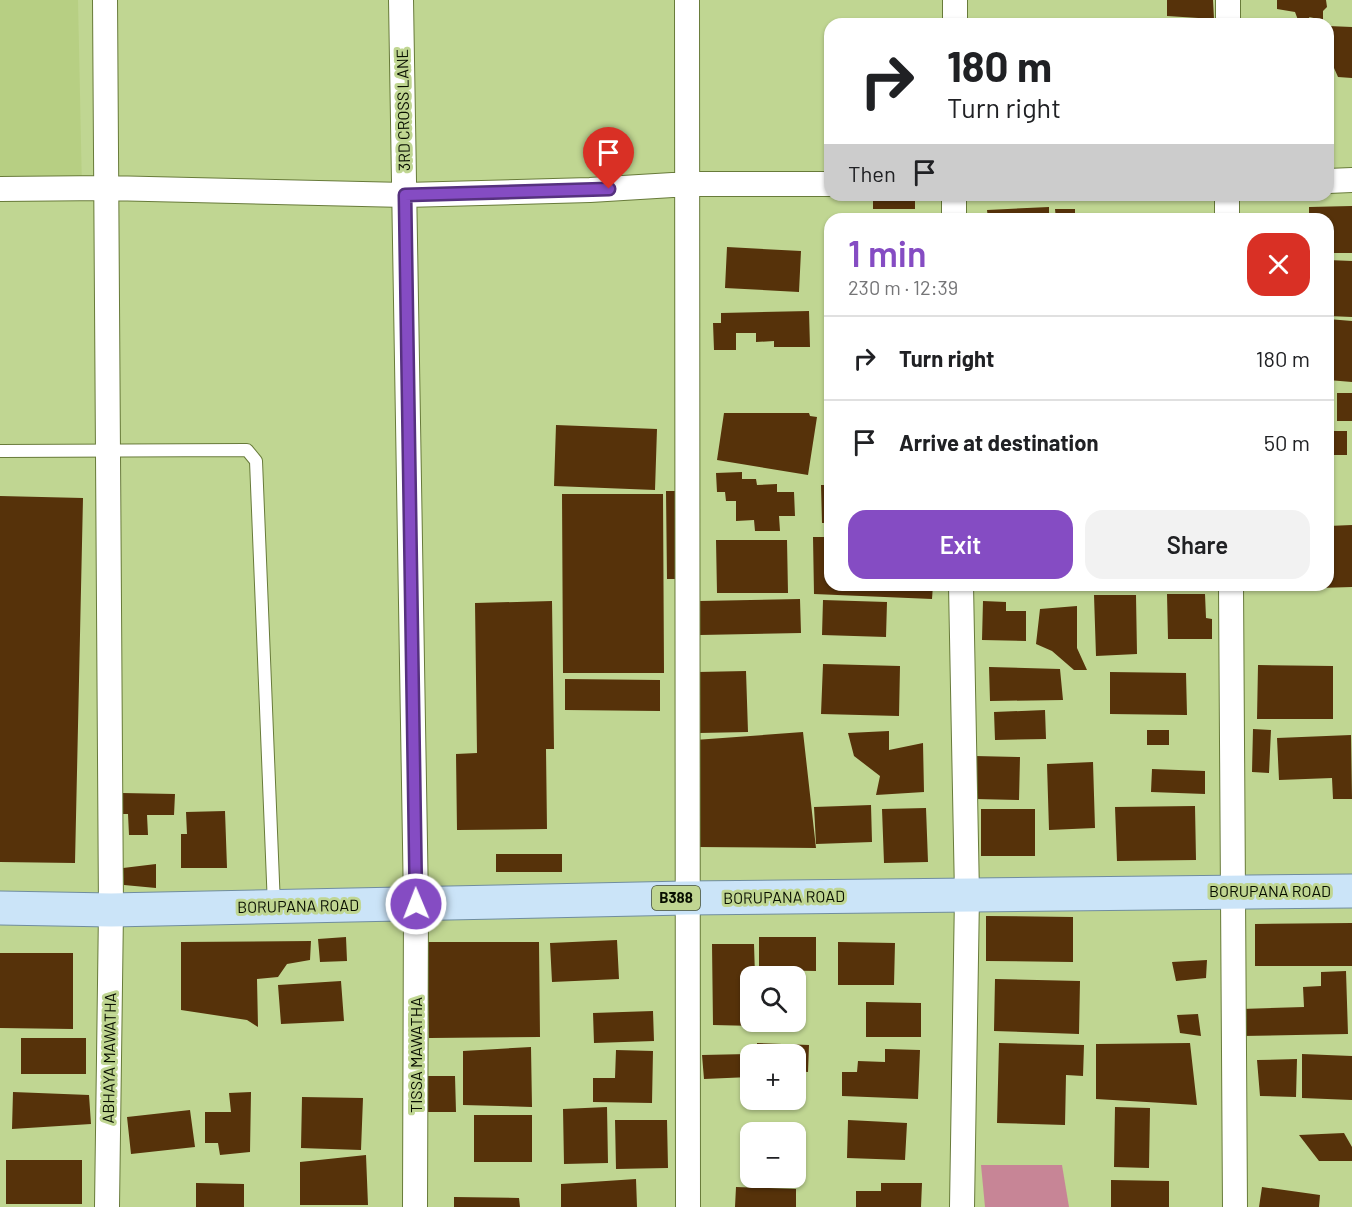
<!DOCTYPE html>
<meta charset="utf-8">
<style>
:root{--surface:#fff;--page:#f2f2f2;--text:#202124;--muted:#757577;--line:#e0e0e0;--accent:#854cc3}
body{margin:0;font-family:Barlow,sans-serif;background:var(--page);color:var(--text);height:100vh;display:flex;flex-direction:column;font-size:22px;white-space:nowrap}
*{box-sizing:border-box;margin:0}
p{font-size:20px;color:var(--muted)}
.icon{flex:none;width:33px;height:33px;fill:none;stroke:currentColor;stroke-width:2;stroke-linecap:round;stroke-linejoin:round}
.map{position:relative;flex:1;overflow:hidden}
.panel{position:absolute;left:824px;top:213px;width:510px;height:378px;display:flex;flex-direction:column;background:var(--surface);border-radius:18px;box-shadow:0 2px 4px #0004}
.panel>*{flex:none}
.guide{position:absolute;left:824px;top:18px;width:510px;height:183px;border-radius:18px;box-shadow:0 2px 4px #0004;background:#fff;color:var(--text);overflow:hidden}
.tools{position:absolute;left:740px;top:966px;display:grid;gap:12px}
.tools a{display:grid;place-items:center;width:66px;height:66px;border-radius:12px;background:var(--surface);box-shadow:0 2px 4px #0004;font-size:30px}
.pin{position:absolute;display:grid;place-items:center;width:51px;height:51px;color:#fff;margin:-62px -26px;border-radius:50% 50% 50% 0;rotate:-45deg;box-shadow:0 0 6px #0007}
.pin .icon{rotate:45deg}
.me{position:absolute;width:66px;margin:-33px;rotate:359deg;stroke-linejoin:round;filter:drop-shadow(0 0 4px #0008)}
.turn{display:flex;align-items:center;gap:21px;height:126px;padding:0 24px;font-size:27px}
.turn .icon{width:78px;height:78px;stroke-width:2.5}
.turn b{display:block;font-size:42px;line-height:51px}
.then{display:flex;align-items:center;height:57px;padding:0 24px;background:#0003;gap:12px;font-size:22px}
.round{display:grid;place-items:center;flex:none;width:63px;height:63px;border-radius:18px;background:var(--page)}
.head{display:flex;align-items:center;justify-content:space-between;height:102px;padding:0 24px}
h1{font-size:36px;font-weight:600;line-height:45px;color:var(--accent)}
.button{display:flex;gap:12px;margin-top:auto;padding:12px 24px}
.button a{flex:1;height:69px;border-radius:18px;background:var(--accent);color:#fff;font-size:24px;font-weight:600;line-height:69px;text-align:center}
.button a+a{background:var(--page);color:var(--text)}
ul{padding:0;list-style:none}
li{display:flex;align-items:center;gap:18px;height:84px;padding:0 24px;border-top:2px solid var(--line)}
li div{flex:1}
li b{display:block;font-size:22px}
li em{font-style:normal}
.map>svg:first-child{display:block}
.built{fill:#b7cf83}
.green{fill:#c78596}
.building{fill:#56320a}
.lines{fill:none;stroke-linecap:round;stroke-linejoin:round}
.service-casing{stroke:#687b3a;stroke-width:14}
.minor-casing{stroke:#687b3a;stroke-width:26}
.primary-casing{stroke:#708d9f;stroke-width:35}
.service{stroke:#fff;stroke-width:12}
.minor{stroke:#fff;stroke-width:24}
.primary{stroke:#cbe4f8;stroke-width:33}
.route-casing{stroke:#56317f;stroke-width:15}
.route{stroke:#854cc3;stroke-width:10}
.labels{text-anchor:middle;stroke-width:6;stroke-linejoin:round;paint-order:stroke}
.shield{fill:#c0d692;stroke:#3f4a2c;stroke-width:1.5}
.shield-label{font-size:15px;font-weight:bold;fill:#080e00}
.street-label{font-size:16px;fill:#080e00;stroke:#c0d692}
</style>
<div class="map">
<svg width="1352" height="1207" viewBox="0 0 1352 1207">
<rect width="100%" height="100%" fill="#c0d692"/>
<path class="built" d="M0 0H78L82 189 0 190Z"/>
<path class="green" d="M981 1165H1062L1069 1207H985Z"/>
<path class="building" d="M1167 0H1213L1214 19 1167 16Z
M1277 0H1326L1327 7 1323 11V20L1309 17 1311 21 1298 20 1295 12 1277 9Z
M1328 26 1352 27V78L1338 77 1334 68 1328 71Z
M873 200 915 201V209H873Z
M1352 206V253H1328V219H1309V207Z
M1049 207V219H988L987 210Z
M1055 209H1075V219H1056Z
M727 247 801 251 799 292 725 288Z
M1328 260 1352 261V317L1328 316Z
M809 311 810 347H774V341L756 342V333H736V350H714L713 323H721V313Z
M1328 319 1352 321V382L1328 380Z
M1337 393H1352V421H1337Z
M724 413H809L810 416 817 417 808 475 717 460Z
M556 425 657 429 655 490 554 486Z
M1328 431H1347V455H1328Z
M742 472V479H756L757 485 777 484V492H794L795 516H779L780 531H755L754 520 736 521V501H726L725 492H717L716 473Z
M821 485H830V523H822Z
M666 491H677L679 579H667Z
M562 494H663L664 673H563Z
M0 496 83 498 75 863 0 862Z
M1352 525V587L1286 589V585H1328V526Z
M813 537H830V585H933L932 599 814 594Z
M716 540H787L788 593H717Z
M1167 594H1205L1206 618 1212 619V639H1168Z
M1094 595H1136L1137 654 1096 656Z
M800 599 801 633 700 635 699 601Z
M823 600 887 602 886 637 822 635Z
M552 601 554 749H546L547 829 457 830 456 754 477 753 475 603Z
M983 601 1006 602V611H1026V641L982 640Z
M1077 606V648L1087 670H1074L1052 651 1036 644 1040 609Z
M823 664 900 666 899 716 821 714Z
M1258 665 1333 666V719H1257Z
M989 667 1060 669 1063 700 990 701Z
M746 671 748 732 699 733 698 672Z
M1110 672 1186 673 1187 715 1110 714Z
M565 679 660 680V711L565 710Z
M1045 710 1046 739 995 740 994 712Z
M1253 729 1271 730 1269 773 1252 772Z
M1147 730H1169V745H1147Z
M889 731V750L923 743 924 792 876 795 880 776 854 756 848 733Z
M803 732 816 848 698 847 695 740Z
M1351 735 1352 799H1333L1332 778 1279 780 1277 738Z
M975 756 1020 757 1019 800 975 799Z
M1093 762 1095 828 1049 830 1047 764Z
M1152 769 1205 771V794L1151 792Z
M122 793 175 794 174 815H147L148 835H129L128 814H122Z
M871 805 872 842 816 844 814 807Z
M1195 806 1196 860 1117 861 1115 807Z
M926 808 928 862 884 863 882 809Z
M981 809H1035V856H981Z
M225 811 227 868H181V834H187L186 812Z
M496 854H562V872H496Z
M156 864V888L124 885 123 868Z
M986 916 1073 917V962L986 961Z
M1352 923V966H1255V924Z
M346 937 347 961 320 962 318 939Z
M759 937H816V971L759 970Z
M617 940 619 979 552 982 550 943Z
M311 941 310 960 287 964 278 977 257 979 258 1027 247 1020 181 1010V942Z
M427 942H539L540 1037 429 1038Z
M838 942 895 943 894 985H838Z
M712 944H754L755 976H750V1022H755V1026L713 1025Z
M0 953H73V1029L0 1028Z
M1207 960 1206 978 1176 981 1172 962Z
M1346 971 1348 1034 1242 1036 1241 1009 1304 1007 1303 987 1321 986V972Z
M995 979 1080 981 1079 1034 994 1031Z
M341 981 344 1021 281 1024 278 985Z
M866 1002 921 1003V1037H866Z
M653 1011 654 1041 594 1043 593 1013Z
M1198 1014 1201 1036 1180 1033 1177 1015Z
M21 1038H86V1074H21Z
M757 1043 809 1045 808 1072 795 1071V1054H757Z
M999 1043 1084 1045 1083 1076 1066 1075 1065 1125 997 1123Z
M1190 1043 1197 1105 1096 1099V1044Z
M531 1047 532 1107 463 1105V1051Z
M885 1049 920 1050 918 1099 842 1096V1072H857L858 1061 885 1062Z
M616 1050 653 1051 652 1103 593 1102V1078H615Z
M748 1054 750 1077 704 1079 702 1055Z
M1302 1054 1352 1056V1100L1302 1098Z
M1297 1059 1296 1097 1260 1096 1257 1060Z
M426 1076H455L456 1112H427Z
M13 1092 89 1095 91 1124 12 1129Z
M251 1092 250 1152 220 1155 218 1143H205V1112H231L229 1093Z
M302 1097 363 1098 361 1150 301 1148Z
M607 1107 608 1163 564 1164 563 1109Z
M1115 1107 1150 1108 1149 1168 1114 1167Z
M190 1110 195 1147 131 1154 127 1117Z
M474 1115H532V1162H474Z
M615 1120H667L668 1168 616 1169Z
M848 1120 907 1123 905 1160 847 1158Z
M1344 1133 1352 1147V1161H1319L1299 1135Z
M366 1155 368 1205H300V1162Z
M6 1160H82V1204H6Z
M636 1179 637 1207H561V1184Z
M1111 1180 1169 1181V1207H1111Z
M196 1183 244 1184V1207H196Z
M881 1183H922L921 1207H856V1191H881Z
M736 1187 796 1189V1207H735Z
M1262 1187 1320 1195 1319 1207H1259Z
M454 1197 519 1198 520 1207H454Z"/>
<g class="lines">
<g class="service-casing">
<path id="service" d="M0 451 247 450 256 461 274 906"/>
</g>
<g class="minor-casing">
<path id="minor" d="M105 0 111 910 107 1207
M401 0 416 904 415 1207
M687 0 688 1207
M955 24V0
M1228 24V0
M1328 181 1352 180
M0 189 106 188 405 195 590 190 689 184H830
M954 195V219
M1227 195V219
M961 585 967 895 962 1207
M1231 585 1235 1207"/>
</g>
<g class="primary-casing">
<path id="primary" d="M0 908 111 910 686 898 1352 891"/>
</g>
<use href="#service" class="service"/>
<use href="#minor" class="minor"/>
<use href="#primary" class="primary"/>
</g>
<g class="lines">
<g class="route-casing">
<path id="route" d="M416 904 405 195 609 189"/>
</g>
<use href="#route" class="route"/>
</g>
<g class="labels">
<rect class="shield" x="652" y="886" width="48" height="24" rx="4.5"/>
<g class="shield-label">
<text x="676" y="903">B388</text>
</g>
<g class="street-label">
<text transform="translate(403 110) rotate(-91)" y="6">3RD CROSS LANE</text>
<text x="1270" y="897">BORUPANA ROAD</text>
<text transform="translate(784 897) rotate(-1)" y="6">BORUPANA ROAD</text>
<text transform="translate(298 906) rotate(-1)" y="6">BORUPANA ROAD</text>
<text transform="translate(416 1055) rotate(-90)" y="6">TISSA MAWATHA</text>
<text transform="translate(109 1058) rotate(-89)" y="6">ABHAYA MAWATHA</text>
</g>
</g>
</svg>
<div class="tools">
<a><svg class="icon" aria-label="search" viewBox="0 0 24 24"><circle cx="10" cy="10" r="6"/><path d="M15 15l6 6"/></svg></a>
<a>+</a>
<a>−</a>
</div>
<div class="pin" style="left:609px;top:189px;background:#d93025"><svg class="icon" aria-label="arrive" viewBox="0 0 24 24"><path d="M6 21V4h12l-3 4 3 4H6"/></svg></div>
<svg class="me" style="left:416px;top:904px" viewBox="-20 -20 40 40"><circle r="17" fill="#854cc3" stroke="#fff" stroke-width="3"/><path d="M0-11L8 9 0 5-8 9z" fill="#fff"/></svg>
<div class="guide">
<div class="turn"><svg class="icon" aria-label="right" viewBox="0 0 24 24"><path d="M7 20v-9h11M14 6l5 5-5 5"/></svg><div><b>180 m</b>Turn right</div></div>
<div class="then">Then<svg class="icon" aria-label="arrive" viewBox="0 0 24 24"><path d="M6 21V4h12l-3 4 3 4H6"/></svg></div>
</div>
<section class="panel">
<div class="head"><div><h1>1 min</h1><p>230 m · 12:39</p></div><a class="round" style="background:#d93025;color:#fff"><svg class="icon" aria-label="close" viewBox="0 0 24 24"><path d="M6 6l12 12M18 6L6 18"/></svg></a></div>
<ul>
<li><svg class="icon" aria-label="right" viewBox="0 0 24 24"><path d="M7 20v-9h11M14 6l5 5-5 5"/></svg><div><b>Turn right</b></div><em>180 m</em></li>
<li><svg class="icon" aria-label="arrive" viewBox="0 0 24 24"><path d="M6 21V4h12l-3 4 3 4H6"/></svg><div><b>Arrive at destination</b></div><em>50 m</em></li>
</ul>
<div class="button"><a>Exit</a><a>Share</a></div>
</section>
</div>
